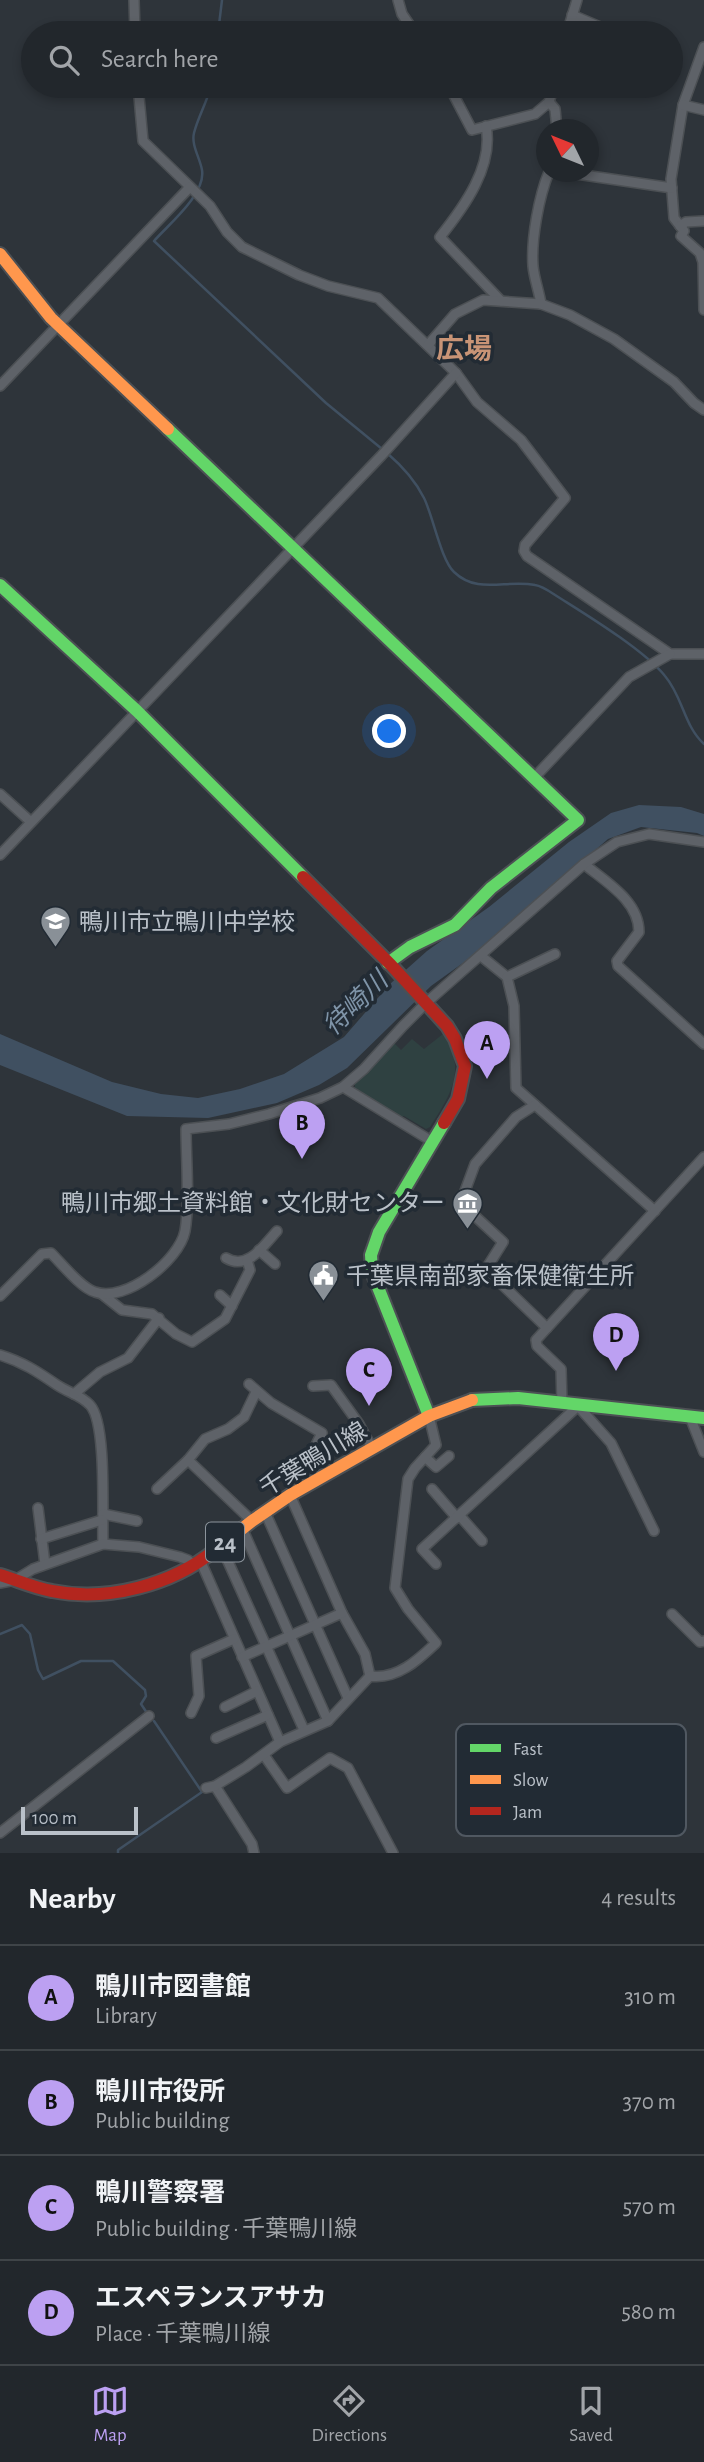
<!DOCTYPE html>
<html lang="en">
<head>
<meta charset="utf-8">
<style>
  :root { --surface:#22272c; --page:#2e3338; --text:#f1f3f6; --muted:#a2a5a9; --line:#3f4448; --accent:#bca0f2 }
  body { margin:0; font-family:"Alegreya Sans","Noto Sans JP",sans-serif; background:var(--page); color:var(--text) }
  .compass { position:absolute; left:536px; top:119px; width:63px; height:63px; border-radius:50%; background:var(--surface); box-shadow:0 4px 10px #0003; rotate:313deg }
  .scale { position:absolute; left:21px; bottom:18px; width:117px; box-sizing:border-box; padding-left:7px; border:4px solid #bac1c9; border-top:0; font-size:19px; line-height:24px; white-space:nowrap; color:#bac1c9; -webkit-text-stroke:5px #222b34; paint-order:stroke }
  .you { position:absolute; left:390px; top:732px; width:24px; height:24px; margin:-18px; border:5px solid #fff; border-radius:50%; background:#1a73e8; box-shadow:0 0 0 10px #1a73e833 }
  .badge { display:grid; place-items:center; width:46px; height:46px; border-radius:50%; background:var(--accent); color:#111; font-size:23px; font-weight:700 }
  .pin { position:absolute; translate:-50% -58px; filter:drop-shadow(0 2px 4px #0008) }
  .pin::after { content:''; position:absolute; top:37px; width:24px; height:21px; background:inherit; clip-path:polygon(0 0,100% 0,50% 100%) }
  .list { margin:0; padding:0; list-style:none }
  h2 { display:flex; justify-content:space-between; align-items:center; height:91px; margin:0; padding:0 28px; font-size:30px }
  h2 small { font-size:23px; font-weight:400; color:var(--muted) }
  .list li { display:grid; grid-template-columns:46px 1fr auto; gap:21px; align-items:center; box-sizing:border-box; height:105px; padding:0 28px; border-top:2px solid var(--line) }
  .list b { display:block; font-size:26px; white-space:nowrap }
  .list p { margin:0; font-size:23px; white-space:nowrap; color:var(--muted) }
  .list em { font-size:23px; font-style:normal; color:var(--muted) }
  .icon { flex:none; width:38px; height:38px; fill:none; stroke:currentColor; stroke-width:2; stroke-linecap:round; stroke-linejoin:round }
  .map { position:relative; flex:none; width:704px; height:1853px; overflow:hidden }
  .search { position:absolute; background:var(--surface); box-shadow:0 4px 10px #0003; left:21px; right:21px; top:21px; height:77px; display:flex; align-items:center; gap:18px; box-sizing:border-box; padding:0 24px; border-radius:38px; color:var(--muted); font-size:26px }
  .sheet { height:511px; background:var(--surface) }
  nav { display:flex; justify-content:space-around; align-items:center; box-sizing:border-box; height:98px; border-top:2px solid var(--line); background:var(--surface); font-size:19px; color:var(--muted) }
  nav a { display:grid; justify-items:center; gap:4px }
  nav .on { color:var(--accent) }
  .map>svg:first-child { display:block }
</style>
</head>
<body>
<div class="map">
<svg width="704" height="1853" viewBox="0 0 704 1853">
  <rect width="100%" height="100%" fill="#2e343a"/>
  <!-- green -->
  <path fill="#2f4141" d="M443 1034C468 1069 450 1096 430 1127L426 1129 404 1116 401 1117 355 1088V1082L393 1042 401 1050 412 1039 424 1049Z"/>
  <!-- water -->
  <path fill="#405061" d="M639 805 681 807 704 814V836L697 833 641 827 608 839 474 955 431 986 347 1068 319 1085 277 1103 208 1118 127 1116 0 1065V1034L112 1082 161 1094 198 1098 240 1089 284 1074 344 1037 390 984 427 951 489 907 569 842 611 813Z"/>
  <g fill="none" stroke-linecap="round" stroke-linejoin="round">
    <!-- stream -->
    <g stroke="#405061" stroke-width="2.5">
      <path d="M218 33 222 0"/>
      <path d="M211 86C207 102 198 117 194 133 191 145 200 158 202 170 206 194 169 224 154 241L326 403 382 449"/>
      <path d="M387 453C401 465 416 482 424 498 433 516 441 560 454 572 478 595 506 579 535 585 544 586 554 595 563 600 590 617 645 651 665 676 683 697 684 726 704 744"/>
      <path d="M0 1634 22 1625 30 1634 38 1670 43 1679 81 1661H113L145 1690 146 1696 141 1704 147 1713"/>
      <path d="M118 1853V1850L202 1792 154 1721"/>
    </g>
    <defs>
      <g id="street">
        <path d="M134 0 135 33"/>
        <path d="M398 0 402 14 415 33"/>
        <path d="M572 15 614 33"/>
        <path d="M567 33 577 0"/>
        <path d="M704 47 683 105 671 179 674 218 684 231 681 236 700 253 703 262 704 310"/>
        <path d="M138 86 143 141 210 206 227 232 242 247 299 275 328 286 378 298 456 373 477 402 521 440 565 498 525 545 524 551 527 556 670 654H704"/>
        <path d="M449 86 472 130 535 114 549 102 554 86"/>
        <path d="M549 102 555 109 557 130"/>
        <path d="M683 105 704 110"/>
        <path d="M486 126C494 166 464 207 440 237L501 301"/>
        <path d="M563 172 672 188"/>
        <path d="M680 226 686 222 704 221"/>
        <path d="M541 304C539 291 534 278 533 266 531 239 539 196 549 172"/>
        <path d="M428 345 455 314 483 300 541 304 570 315 614 339 674 382 694 403 704 410"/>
        <path d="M0 386 190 187"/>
        <path d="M533 779 629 677 670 654"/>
        <path d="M0 794 31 822"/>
        <path d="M0 855 381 456 456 373"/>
        <path d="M584 864C606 882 639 901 639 932L617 961 618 966 704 1044"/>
        <path d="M481 956 507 977 514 1006 516 1088 655 1211"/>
        <path d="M507 977 555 954"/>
        <path d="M343 1087 433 1142"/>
        <path d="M465 1191 475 1164 516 1117 535 1105"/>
        <path d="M476 1217 503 1242 486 1269 547 1328"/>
        <path d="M259 1250 275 1264"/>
        <path d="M226 1258C248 1271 264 1245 277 1231"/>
        <path d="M103 1295 122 1310 152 1314 176 1334 192 1342 225 1319 250 1270 247 1260"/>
        <path d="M220 1295 232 1306"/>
        <path d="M0 1296 42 1254 51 1253C62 1264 81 1288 95 1292 125 1303 179 1261 185 1231 190 1203 186 1158 186 1129L229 1124 269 1114 320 1098 343 1087 364 1069 403 1026 426 1003 584 864 617 842 649 834 704 842"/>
        <path d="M0 1355C23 1362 38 1372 57 1385 67 1392 81 1395 90 1405 107 1423 102 1515 103 1544"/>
        <path d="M249 1384 271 1403 322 1433C312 1453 307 1457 318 1479"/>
        <path d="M313 1386 331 1385 359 1424 372 1448"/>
        <path d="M74 1394 100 1372 128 1358 159 1318"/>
        <path d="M562 1404 561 1369 537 1346 536 1340 704 1157"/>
        <path d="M690 1417 704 1452"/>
        <path d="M425 1457 436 1467 449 1456"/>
        <path d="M188 1460 252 1521"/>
        <path d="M157 1489 188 1460 205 1439 228 1429 244 1417 256 1392"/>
        <path d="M432 1489 457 1518"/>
        <path d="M290 1495 342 1613 365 1654 370 1676"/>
        <path d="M38 1508 45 1564"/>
        <path d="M265 1512 348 1698"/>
        <path d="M103 1514 137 1521"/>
        <path d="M460 1516 482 1541"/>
        <path d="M242 1528 328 1721"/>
        <path d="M41 1539 102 1520"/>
        <path d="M221 1546 304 1730"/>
        <path d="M201 1562 280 1742"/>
        <path d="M436 1564 422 1549 578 1406 611 1443 654 1531"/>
        <path d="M0 1583 15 1580 33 1569 103 1544 139 1547 180 1557 188 1560 194 1566"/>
        <path d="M672 1614 700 1642 704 1641"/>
        <path d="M242 1657 342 1613"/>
        <path d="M225 1707 257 1691"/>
        <path d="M191 1713 199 1696 196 1656 234 1639"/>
        <path d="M216 1738 268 1715"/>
        <path d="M264 1755 287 1788 330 1758 348 1768 393 1853"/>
        <path d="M215 1786 252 1844 254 1853"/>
        <path d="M206 1788 215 1786 246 1767 280 1742 328 1721 370 1676C397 1680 418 1660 436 1643L408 1609 395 1588 408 1479 415 1468 436 1445 429 1416"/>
        <path d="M0 1833 149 1716"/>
      </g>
      <g id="fast">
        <path d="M168 429 578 820 491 888 455 925 410 947 388 963"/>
        <path d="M0 585 137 711 303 877"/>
        <path d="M472 1400 518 1398 704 1418"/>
        <path d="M429 1416 372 1272 371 1255 379 1232 444 1123"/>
      </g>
      <g id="slow">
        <path d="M0 254 51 318 168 429"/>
        <path d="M215 1550 252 1521 290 1495 429 1416 472 1400"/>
      </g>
      <g id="jam">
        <path d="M303 877 391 965 447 1026 455 1039 465 1066 458 1099 444 1123"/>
        <path d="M0 1575C17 1580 34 1588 52 1591 107 1602 172 1585 215 1550"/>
      </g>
    </defs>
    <!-- street casing -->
    <use href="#street" stroke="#4c5054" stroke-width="12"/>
    <!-- fast casing -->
    <use href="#fast" stroke="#4c5054" stroke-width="16"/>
    <!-- slow casing -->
    <use href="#slow" stroke="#4c5054" stroke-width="16"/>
    <!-- jam casing -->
    <use href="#jam" stroke="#4c5054" stroke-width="16"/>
    <!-- street -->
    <use href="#street" stroke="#5e6268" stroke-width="9"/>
    <!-- fast -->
    <use href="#fast" stroke="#63d668" stroke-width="12"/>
    <!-- slow -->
    <use href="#slow" stroke="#ff974d" stroke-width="12"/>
    <!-- jam -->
    <use href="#jam" stroke="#b3261e" stroke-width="12"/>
  </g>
  <!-- icons -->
  <defs>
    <symbol id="school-pin" viewBox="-11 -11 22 30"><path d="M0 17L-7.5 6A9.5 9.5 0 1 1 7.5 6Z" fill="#899097" stroke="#222b34"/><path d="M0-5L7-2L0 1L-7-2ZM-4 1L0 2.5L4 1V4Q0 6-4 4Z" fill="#fff"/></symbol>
    <symbol id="museum-pin" viewBox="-11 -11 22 30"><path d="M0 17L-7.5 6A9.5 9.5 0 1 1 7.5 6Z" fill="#899097" stroke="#222b34"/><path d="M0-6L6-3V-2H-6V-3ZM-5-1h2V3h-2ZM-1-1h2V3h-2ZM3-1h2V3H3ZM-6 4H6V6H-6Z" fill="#fff"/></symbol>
    <symbol id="civic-pin" viewBox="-11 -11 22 30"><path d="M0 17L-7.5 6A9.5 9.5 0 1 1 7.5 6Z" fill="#899097" stroke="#222b34"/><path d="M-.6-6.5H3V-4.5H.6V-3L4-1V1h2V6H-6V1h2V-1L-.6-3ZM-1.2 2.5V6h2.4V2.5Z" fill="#fff"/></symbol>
  </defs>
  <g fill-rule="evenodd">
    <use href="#school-pin" x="38" y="904" width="35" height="47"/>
    <use href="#museum-pin" x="450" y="1186" width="35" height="47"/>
    <use href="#civic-pin" x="306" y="1258" width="35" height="47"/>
  </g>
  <g text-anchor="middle" stroke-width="7" stroke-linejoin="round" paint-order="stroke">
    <!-- shield labels -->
    <rect fill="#222b34" stroke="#8c949c" stroke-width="2" x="206" y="1522.5" width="38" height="39" rx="5"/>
    <g font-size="23" font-weight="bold" fill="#bac1c9">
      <text x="225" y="1550">24</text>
    </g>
    <!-- poi labels -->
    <g font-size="24" fill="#bac1c9" stroke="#222b34" text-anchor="start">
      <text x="79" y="930">鴨川市立鴨川中学校</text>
      <text x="445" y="1211" text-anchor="end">鴨川市郷土資料館・文化財センター</text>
      <text x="346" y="1284">千葉県南部家畜保健衛生所</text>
    </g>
    <!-- street labels -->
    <g font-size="24" fill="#bac1c9" stroke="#222b34">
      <text transform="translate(313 1459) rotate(-31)" y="8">千葉鴨川線</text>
    </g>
    <!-- water labels -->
    <g font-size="26" font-style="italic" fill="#7f94a8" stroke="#222b34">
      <text transform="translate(355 1003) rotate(-44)" y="9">待崎川</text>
    </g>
    <!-- quarter labels -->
    <g font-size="28" font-weight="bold" fill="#c99476" stroke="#222b34">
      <text x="464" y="358">広場</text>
    </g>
  </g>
  <!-- legend -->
  <rect x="456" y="1724" width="230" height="112" rx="10" fill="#222b34" stroke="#505861" stroke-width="2"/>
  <rect x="470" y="1744" width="31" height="8" fill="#63d668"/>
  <rect x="470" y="1775" width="31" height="9" fill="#ff974d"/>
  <rect x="470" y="1807" width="31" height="8" fill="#b3261e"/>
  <g font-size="19" fill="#bac1c9">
    <text x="513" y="1755">Fast</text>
    <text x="513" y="1786">Slow</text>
    <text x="513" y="1818">Jam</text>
  </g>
</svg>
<svg class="compass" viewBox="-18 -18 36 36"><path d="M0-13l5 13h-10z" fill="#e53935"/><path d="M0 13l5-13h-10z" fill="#a2a5a9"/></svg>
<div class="scale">100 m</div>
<div class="you"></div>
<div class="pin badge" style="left:487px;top:1079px">A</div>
<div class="pin badge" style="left:302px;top:1159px">B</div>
<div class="pin badge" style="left:369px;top:1406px">C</div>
<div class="pin badge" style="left:616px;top:1371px">D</div>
<div class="search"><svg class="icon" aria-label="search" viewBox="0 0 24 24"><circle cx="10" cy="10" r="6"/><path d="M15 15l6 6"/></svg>Search here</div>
</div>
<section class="sheet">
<h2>Nearby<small>4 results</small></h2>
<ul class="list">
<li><span class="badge">A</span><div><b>鴨川市図書館</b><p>Library</p></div><em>310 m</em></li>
<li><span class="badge">B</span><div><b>鴨川市役所</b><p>Public building</p></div><em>370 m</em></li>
<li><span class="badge">C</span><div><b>鴨川警察署</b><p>Public building · 千葉鴨川線</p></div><em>570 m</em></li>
<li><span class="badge">D</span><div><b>エスペランスアサカ</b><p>Place · 千葉鴨川線</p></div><em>580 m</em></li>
</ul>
</section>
<nav>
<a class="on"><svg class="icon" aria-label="map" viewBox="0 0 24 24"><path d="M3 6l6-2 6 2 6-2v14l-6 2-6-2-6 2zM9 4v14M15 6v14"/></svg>Map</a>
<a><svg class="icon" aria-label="directions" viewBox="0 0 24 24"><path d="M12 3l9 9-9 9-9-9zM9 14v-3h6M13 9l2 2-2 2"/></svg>Directions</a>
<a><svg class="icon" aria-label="saved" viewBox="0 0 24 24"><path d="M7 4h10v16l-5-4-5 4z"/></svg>Saved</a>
</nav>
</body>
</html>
